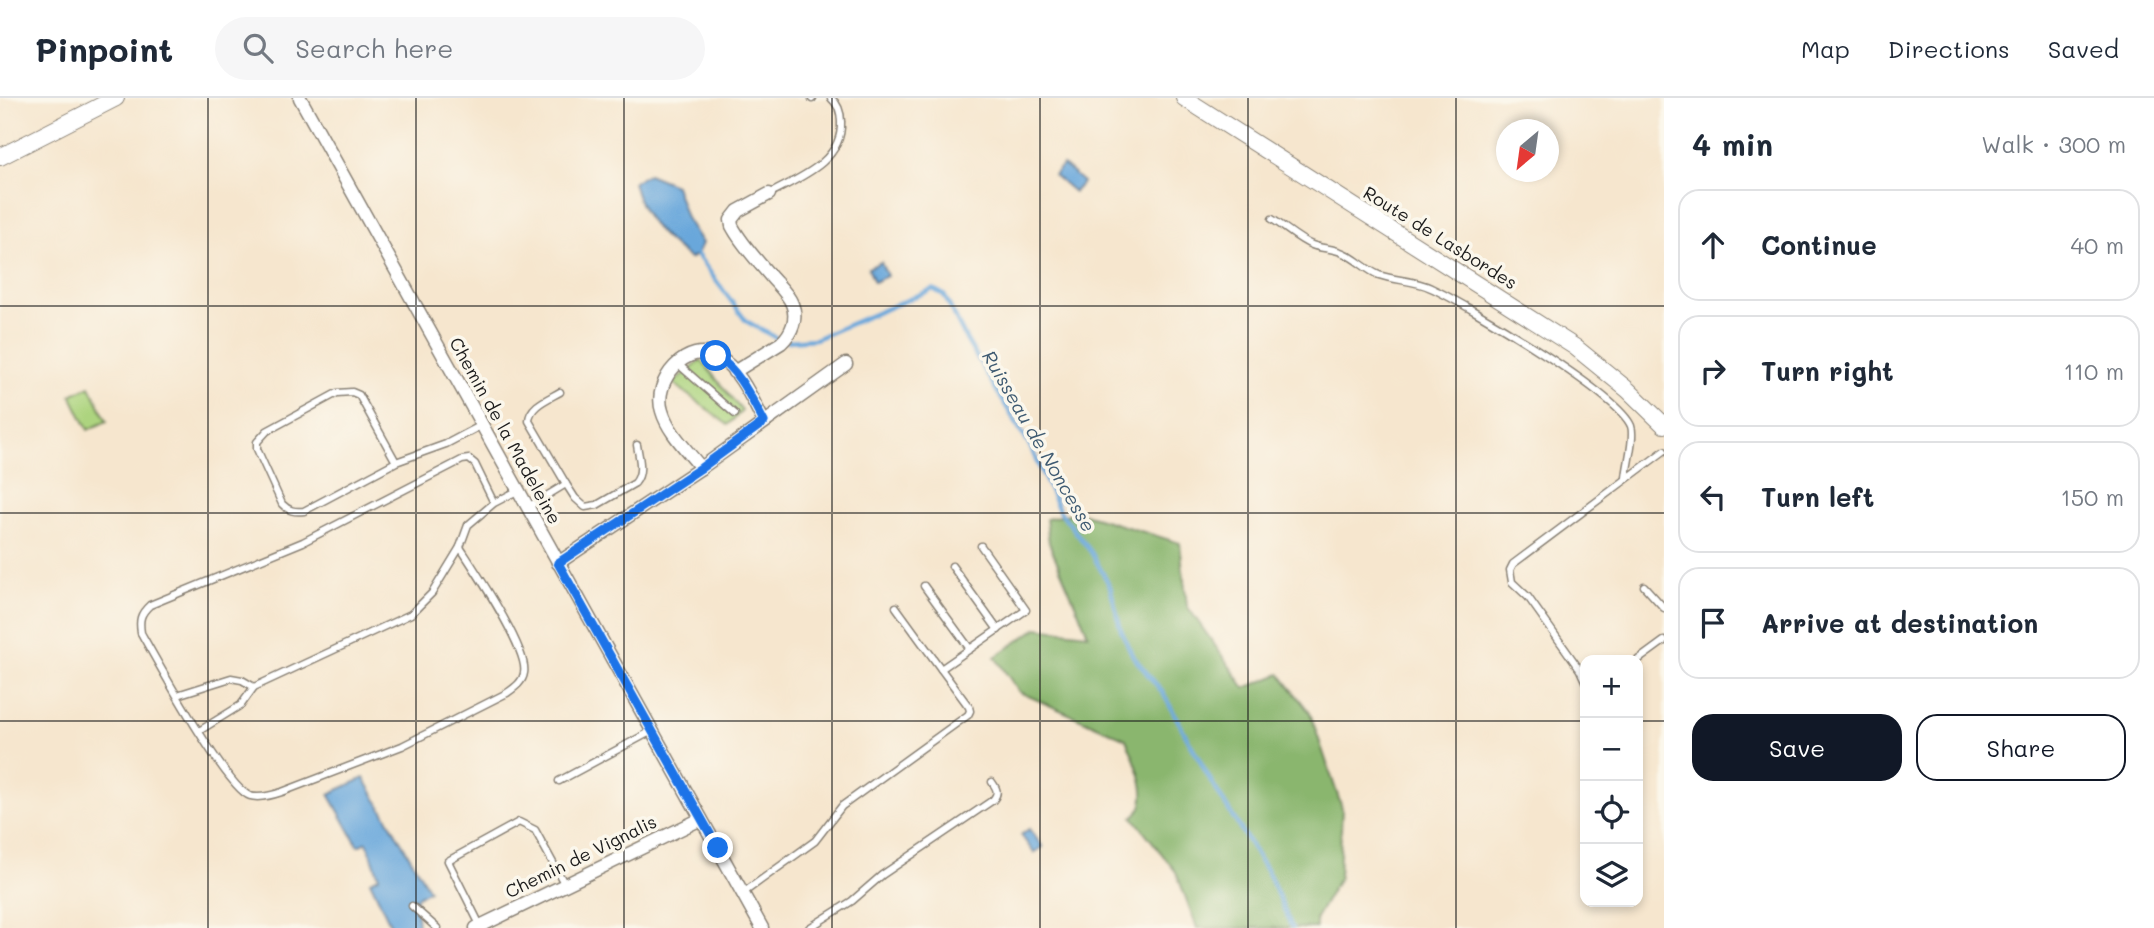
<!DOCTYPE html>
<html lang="en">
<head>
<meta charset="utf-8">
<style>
  :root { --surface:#fff; --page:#f6f6f7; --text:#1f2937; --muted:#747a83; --line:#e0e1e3; --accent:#111827 }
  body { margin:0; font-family:Mali,sans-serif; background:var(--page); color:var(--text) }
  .controls { position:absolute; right:21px; bottom:21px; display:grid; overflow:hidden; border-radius:14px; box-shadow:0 4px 10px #0003 }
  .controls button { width:63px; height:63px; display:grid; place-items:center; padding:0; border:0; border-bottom:2px solid var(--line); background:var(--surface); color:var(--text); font:35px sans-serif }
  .compass { position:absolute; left:1496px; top:21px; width:63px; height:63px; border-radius:50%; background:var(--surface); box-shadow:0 4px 10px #0003; rotate:209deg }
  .stop { position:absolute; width:21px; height:21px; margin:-16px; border:5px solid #1a73e8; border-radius:50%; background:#fff }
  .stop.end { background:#1a73e8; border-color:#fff; box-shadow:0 2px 7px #0008 }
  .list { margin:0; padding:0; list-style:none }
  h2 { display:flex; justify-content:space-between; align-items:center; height:91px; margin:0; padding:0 28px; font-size:30px }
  h2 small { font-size:23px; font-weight:400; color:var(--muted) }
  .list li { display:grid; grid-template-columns:46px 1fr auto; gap:21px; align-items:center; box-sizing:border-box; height:112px; margin:0 14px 14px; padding:0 14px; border:2px solid var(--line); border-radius:21px }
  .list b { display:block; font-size:26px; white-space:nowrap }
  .list em { font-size:23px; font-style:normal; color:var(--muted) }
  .actions { display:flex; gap:14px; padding:21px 28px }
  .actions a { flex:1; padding:16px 0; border:2px solid var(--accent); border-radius:21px; text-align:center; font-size:24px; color:var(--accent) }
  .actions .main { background:var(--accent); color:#fff }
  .icon { flex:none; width:38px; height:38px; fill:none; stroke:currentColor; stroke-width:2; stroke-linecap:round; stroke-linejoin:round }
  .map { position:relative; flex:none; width:1664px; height:830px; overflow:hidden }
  header { display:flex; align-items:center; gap:42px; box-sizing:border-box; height:98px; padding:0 35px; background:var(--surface); border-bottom:2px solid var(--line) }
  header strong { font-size:33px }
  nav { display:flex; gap:38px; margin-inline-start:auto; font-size:24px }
  .search { width:490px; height:63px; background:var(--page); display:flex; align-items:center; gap:18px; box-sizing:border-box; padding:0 24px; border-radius:38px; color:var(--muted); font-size:26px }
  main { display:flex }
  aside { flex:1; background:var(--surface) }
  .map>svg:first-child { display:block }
</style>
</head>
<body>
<header>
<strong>Pinpoint</strong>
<div class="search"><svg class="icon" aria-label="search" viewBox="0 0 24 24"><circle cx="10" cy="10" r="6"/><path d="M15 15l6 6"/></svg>Search here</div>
<nav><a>Map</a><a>Directions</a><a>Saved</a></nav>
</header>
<main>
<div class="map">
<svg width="1664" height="830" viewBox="0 0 1664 830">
  <rect width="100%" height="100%" fill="#fbf7ec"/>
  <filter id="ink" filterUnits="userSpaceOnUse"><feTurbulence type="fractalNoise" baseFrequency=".0143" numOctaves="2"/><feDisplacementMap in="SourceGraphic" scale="14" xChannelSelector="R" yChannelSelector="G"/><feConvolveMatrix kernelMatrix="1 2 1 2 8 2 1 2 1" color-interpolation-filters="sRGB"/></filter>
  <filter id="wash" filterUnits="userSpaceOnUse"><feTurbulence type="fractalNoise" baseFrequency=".00686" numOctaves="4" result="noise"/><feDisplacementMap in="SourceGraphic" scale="28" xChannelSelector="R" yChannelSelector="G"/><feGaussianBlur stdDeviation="1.57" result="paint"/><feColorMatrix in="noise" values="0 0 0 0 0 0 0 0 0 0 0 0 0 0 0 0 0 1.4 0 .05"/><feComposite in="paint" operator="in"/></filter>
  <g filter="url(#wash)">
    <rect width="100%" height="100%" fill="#f6e6ce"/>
    <!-- green -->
    <g fill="#add47f" stroke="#64784e" stroke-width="2">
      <path d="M701 262 742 313 728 327 673 285Z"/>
      <path d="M90 288 107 323 88 332 71 297Z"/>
    </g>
    <!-- forest -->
    <path fill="#8ab66e" stroke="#536945" stroke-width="2" d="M1078 414 1180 445 1187 508 1245 590 1280 576 1310 615 1342 710 1339 780 1316 820V830H1197L1176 774 1133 719C1156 703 1134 661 1126 641L1019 594 995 559 1037 530 1088 536 1049 445 1046 421Z"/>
    <!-- water -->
    <g fill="#69a7db" stroke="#42627c" stroke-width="2">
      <path d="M1063 67 1083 84 1074 94 1054 77Z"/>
      <path d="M648 76 675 87 686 120 702 145 697 156 690 161C662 139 641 120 633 84Z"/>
      <path d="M881 164 887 178 874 184 868 170Z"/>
      <path d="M364 680 429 792 416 800 418 830H392L370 783 379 779 367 744 358 748 329 696Z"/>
      <path d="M1029 731 1043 749 1034 755 1021 737Z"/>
    </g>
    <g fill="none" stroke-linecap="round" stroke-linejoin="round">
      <!-- stream -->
      <g stroke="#69a7db" stroke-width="4.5">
        <path d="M695 154 746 223 778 241"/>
        <path d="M788 243 815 241 933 191 944 197 967 243 1030 348 1059 412 1091 454 1110 488 1121 532 1133 558 1163 595 1212 685 1269 777 1292 830"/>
      </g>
    </g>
  </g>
  <g filter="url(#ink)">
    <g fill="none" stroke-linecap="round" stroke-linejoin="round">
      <defs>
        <g id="service">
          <path d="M812 1 813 0"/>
          <path d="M769 96C798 80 843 64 841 24 841 14 838 6 831 0"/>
          <path d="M1272 121C1285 129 1299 142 1312 147 1322 151 1333 150 1343 155 1356 160 1366 172 1379 177 1396 183 1415 182 1431 190 1468 207 1618 296 1631 328 1635 339 1627 366 1626 380"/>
          <path d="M678 266 735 316"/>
          <path d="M560 294C548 301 529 308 529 323L566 386"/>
          <path d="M396 364 359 297 352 294 337 295 267 333 257 344V351L282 406C289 413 294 414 304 413L396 364 446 346 482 327"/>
          <path d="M494 405 475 366 469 361 462 362 303 444 150 507C140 516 139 522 141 535 157 563 226 690 250 698 260 701 273 697 282 694L402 648 507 595C514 590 523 584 524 575 529 552 474 471 460 449L468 427 494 405 519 392"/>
          <path d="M528 409 566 386 575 400 585 409 597 407 635 385C644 374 639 360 637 347"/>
          <path d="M952 468 998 532"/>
          <path d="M924 488 970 551"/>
          <path d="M1644 488 1664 510"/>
          <path d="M896 509 941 571"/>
          <path d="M1638 562 1664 543"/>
          <path d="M1585 583 1580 572 1528 499 1512 484 1510 472 1513 466 1664 353"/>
          <path d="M177 597 231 580 242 582 254 589"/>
          <path d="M199 633 241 607 254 589 411 516 432 495 460 449"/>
          <path d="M559 683 652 633"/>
          <path d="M743 795 815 743 842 708 968 617 970 613 969 609 941 571 1026 512 981 448"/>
          <path d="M412 808 437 830"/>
          <path d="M480 827 448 763 519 724 535 732 565 787"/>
          <path d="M809 830 852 803 882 777 993 702C999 695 997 691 992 684"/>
        </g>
        <g id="minor">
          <path d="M300 0 762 830"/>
          <path d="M734 274 781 245C792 235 798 220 792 206 788 196 779 188 772 180 758 163 742 147 732 128L731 122 738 113 769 96"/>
          <path d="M701 370C688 353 668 334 662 313 652 283 687 242 718 259 740 271 753 303 764 324"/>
          <path d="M558 465 701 370 846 266"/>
          <path d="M476 830 701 721"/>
        </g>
        <g id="tertiary">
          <path d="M1184 0 1575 249 1628 292 1664 327"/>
          <path d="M0 59 116 0"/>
        </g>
      </defs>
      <!-- service casing -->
      <use href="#service" stroke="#898175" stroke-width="9"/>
      <!-- minor casing -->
      <use href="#minor" stroke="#898175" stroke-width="15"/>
      <!-- tertiary casing -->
      <use href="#tertiary" stroke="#898175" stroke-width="18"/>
      <!-- service -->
      <use href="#service" stroke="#fff" stroke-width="6"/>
      <!-- minor -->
      <use href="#minor" stroke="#fff" stroke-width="12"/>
      <!-- tertiary -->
      <use href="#tertiary" stroke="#fff" stroke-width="16"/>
    </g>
  </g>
  <g fill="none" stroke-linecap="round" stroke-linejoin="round" filter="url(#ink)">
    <!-- route -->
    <path stroke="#1a73e8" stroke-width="9" d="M716 258C739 272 751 300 764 324L701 370 558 465 718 750"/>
  </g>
  <!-- grid -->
  <path fill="none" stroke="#1c1c1c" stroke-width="2" stroke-opacity="0.55" d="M208 0V830M416 0V830M624 0V830M832 0V830M1040 0V830M1248 0V830M1456 0V830M0 208H1664M0 415H1664M0 623H1585M1638 623H1664"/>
  <g text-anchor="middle" stroke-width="7" stroke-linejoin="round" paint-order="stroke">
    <!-- street labels -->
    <g font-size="18" fill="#1c1c1c" stroke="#fbf7ec">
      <text transform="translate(1440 140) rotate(32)" y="6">Route de Lasbordes</text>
      <text transform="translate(505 333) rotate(61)" y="6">Chemin de la Madeleine</text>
      <text transform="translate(581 759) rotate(-26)" y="6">Chemin de Vignalis</text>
    </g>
    <!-- water labels -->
    <g font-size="19" font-style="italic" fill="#3f5b72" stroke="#fbf7ec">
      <text transform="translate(1039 343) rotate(60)" y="7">Ruisseau de Noncesse</text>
    </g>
  </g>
</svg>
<div class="controls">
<button>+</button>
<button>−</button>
<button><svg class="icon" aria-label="locate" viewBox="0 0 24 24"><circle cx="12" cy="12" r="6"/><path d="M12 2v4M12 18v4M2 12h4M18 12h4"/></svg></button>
<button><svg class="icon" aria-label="layers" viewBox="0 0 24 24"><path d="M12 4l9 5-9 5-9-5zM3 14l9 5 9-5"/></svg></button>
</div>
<svg class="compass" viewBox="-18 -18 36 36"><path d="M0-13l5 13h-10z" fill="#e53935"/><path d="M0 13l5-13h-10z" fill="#747a83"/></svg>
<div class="stop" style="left:716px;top:258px"></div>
<div class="stop end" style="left:718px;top:750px"></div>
</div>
<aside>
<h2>4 min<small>Walk · 300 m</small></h2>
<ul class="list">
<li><svg class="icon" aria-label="ahead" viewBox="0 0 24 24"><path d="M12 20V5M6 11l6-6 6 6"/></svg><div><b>Continue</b></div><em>40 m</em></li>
<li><svg class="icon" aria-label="right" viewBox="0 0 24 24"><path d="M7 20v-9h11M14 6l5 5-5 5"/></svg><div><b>Turn right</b></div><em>110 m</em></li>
<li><svg class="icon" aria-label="left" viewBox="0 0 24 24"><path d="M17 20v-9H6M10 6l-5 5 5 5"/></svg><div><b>Turn left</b></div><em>150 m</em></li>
<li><svg class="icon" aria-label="arrive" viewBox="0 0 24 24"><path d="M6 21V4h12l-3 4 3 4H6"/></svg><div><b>Arrive at destination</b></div></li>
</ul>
<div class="actions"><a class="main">Save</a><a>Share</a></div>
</aside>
</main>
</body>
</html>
